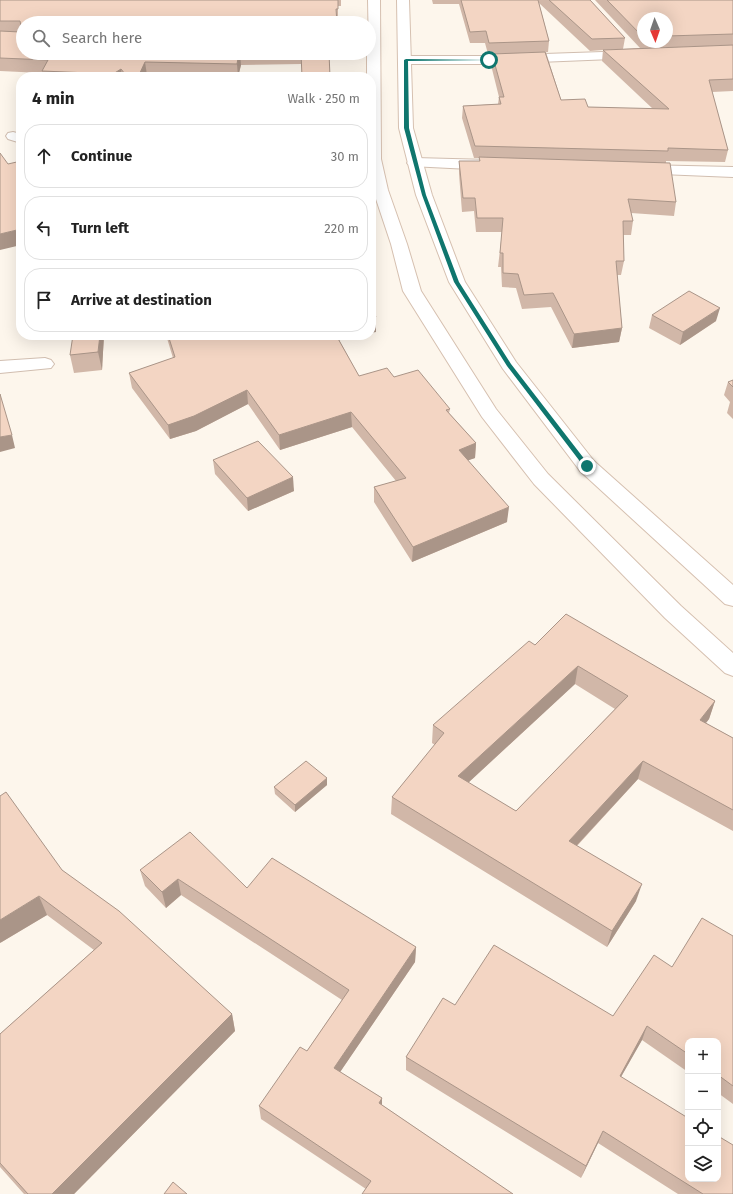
<!DOCTYPE html>
<html lang="en">
<head>
<meta charset="utf-8">
<style>
  :root { --surface:#fff; --page:#f6f6f6; --text:#222; --muted:#767676; --line:#e0e0e0 }
  body { margin:0; font-family:"Fira Sans",sans-serif; background:var(--page); color:var(--text) }
  .controls { position:absolute; right:12px; bottom:12px; display:grid; overflow:hidden; border-radius:8px; box-shadow:0 4px 16px #0002 }
  .controls button { width:36px; height:36px; display:grid; place-items:center; padding:0; border:0; border-bottom:1px solid var(--line); background:var(--surface); color:var(--text); font:20px sans-serif }
  .compass { position:absolute; left:637px; top:12px; width:36px; height:36px; border-radius:50%; background:var(--surface); box-shadow:0 4px 16px #0002; rotate:178deg }
  .stop { position:absolute; width:12px; height:12px; margin:-9px; border:3px solid #0f766e; border-radius:50%; background:#fff }
  .stop.end { background:#0f766e; border-color:#fff; box-shadow:0 1px 4px #0008 }
  .list { margin:0; padding:0; list-style:none }
  h2 { display:flex; justify-content:space-between; align-items:center; height:52px; margin:0; padding:0 16px; font-size:17px }
  h2 small { font-size:13px; font-weight:400; color:var(--muted) }
  .list li { display:grid; grid-template-columns:26px 1fr auto; gap:12px; align-items:center; box-sizing:border-box; height:64px; margin:0 8px 8px; padding:0 8px; border:1px solid var(--line); border-radius:16px }
  .list b { display:block; font-size:15px; white-space:nowrap }
  .list em { font-size:13px; font-style:normal; color:var(--muted) }
  .icon { flex:none; width:22px; height:22px; fill:none; stroke:currentColor; stroke-width:2; stroke-linecap:round; stroke-linejoin:round }
  .map { position:relative; flex:none; width:733px; height:1194px; overflow:hidden }
  .search { position:absolute; background:var(--surface); box-shadow:0 4px 16px #0002; left:16px; top:16px; width:360px; height:44px; display:flex; align-items:center; gap:10px; box-sizing:border-box; padding:0 14px; border-radius:22px; color:var(--muted); font-size:15px }
  .panel { position:absolute; background:var(--surface); box-shadow:0 4px 16px #0002; left:16px; top:72px; width:360px; height:268px; border-radius:16px }
  .map>svg:first-child { display:block }
</style>
</head>
<body>
<div class="map">
<svg width="733" height="1194" viewBox="0 0 733 1194">
  <rect width="100%" height="100%" fill="#fdf6ec"/>
  <g fill="none" stroke-linecap="round" stroke-linejoin="round">
    <defs>
      <g id="street">
        <path d="M632 51 637 52 639 55 637 58 489 64H406L401 63 399 60 401 57 406 56H489Z"/>
        <path d="M13 132 21 134V143L8 139 6 136 8 133Z"/>
        <path d="M415 158 490 160 495 162 498 165 495 168 490 170 410 166 407 163 410 160Z"/>
        <path d="M642 165 733 167V177L637 173 634 170 637 167Z"/>
        <path d="M45 358 51 360 54 364 51 368 0 373V361Z"/>
      </g>
      <g id="secondary">
        <path d="M368 0H380L381 159 388 190 407 244 421 291 496 409 548 474 681 606 733 653V676L725 673 665 618 534 484 482 417 403 291 391 244 371 184V77H367V53H369Z"/>
        <path d="M397 0H409L413 128 432 195 465 282 516 362 594 461 733 585V606L725 604 580 471 503 369 449 282 416 195 399 128Z"/>
      </g>
    </defs>
    <!-- street casing -->
    <use href="#street" stroke="#d1beb0" stroke-width="2"/>
    <!-- secondary casing -->
    <use href="#secondary" stroke="#d6c0b0" stroke-width="2"/>
    <!-- street -->
    <use href="#street" fill="#fff" fill-rule="evenodd"/>
    <!-- secondary -->
    <use href="#secondary" fill="#fff" fill-rule="evenodd"/>
  </g>
  <!-- wall -->
  <g fill="#d1b7a8" fill-rule="evenodd">
    <path d="M0 0H341V6H338V22L23 53H329L301 64 241 65 238 77 147 75 146 77H43L42 73 0 71Z"/>
    <path d="M432 0H590L625 38 623 49 640 48 595 0H733V91L712 92 728 150 725 162 666 161V163L676 202 674 216 631 213 633 221 631 235H623L624 261 621 275H617L622 328 619 342 572 348 551 307 522 309 516 288 502 287 501 267H498L502 232H476L474 211 462 212 459 174V161H479V158H474L462 118 463 106 498 104 499 97 491 65 492 54H488L485 43H470L459 4H433ZM539 3 590 51 603 50 602 61 653 109 588 107 561 100 546 52H548L549 41ZM643 18H667V42H643Z"/>
    <path d="M652 315 716 321 680 345 649 328Z"/>
    <path d="M104 335 102 370 74 373 70 355Z"/>
    <path d="M166 335H362L339 340 359 376 394 377 450 409 449 413 476 443 475 458 468 460 507 522 412 562 374 502V487L396 481 352 427 280 450 248 404 196 431 170 439 132 388 129 373 173 358Z"/>
    <path d="M733 380V419L727 413 730 402 724 395 728 382Z"/>
    <path d="M213 460 294 491 248 511 215 474Z"/>
    <path d="M535 645 715 701 709 719 706 723 733 738V831L638 779 577 846 636 901 607 947 391 814 392 797 435 745 432 743 433 725ZM575 684 615 709 516 811 468 783Z"/>
    <path d="M327 778V785L295 812 275 794 274 787Z"/>
    <path d="M62 870 232 1014 235 1031 74 1194H24L0 1167V1034L94 950 47 915 0 943Z"/>
    <path d="M140 870 247 888 416 947 415 962 340 1072 382 1098V1105L513 1194 366 1189 261 1119 259 1106 307 1051 342 1000 181 895 166 908 145 886Z"/>
    <path d="M733 936V1104L718 1093V1041H688V1072L642 1040 621 1077 733 1194H678L598 1143 581 1178 406 1070V1057L455 1005 613 1016 672 967Z"/>
  </g>
  <!-- shaded-wall -->
  <g fill="#aa9588">
    <path d="M239 53H240L241 65 238 77 237 64Z"/>
    <path d="M145 62 147 75 146 77H140L139 75Z"/>
    <path d="M121 69 122 77H113V74Z"/>
    <path d="M21 229V245L0 250V234Z"/>
    <path d="M720 308 716 321 680 345 683 332Z"/>
    <path d="M376 317V332L371 333V319Z"/>
    <path d="M622 328 619 342 572 348 574 334Z"/>
    <path d="M100 335H104L102 370 98 352Z"/>
    <path d="M332 335H362L332 342Z"/>
    <path d="M247 390 248 404 196 431 170 439 168 425Z"/>
    <path d="M351 412 352 427 280 450 279 435Z"/>
    <path d="M12 435 15 448 0 452V437Z"/>
    <path d="M476 443 475 458 458 464 459 450Z"/>
    <path d="M293 477 294 491 248 511 247 498Z"/>
    <path d="M509 507 507 522 412 562 413 547Z"/>
    <path d="M578 666 575 684 456 794 458 776Z"/>
    <path d="M715 701 709 719 694 738 700 720Z"/>
    <path d="M643 761 638 779 565 858 569 841Z"/>
    <path d="M327 778V785L295 812V805Z"/>
    <path d="M178 879 181 895 166 908 162 892Z"/>
    <path d="M642 884 636 901 607 947 612 931Z"/>
    <path d="M39 896 47 915 0 943V920Z"/>
    <path d="M416 947 415 962 334 1081V1068Z"/>
    <path d="M232 1014 235 1031 74 1194H52Z"/>
    <path d="M647 1026 642 1040 614 1089 620 1076Z"/>
    <path d="M382 1098V1111L379 1103Z"/>
    <path d="M603 1131 598 1143 581 1178 586 1166Z"/>
  </g>
  <!-- building -->
  <g fill="#f3d5c3" stroke="#aa9588" fill-rule="evenodd">
    <path d="M0 0H338V9H336L337 23H23V53H239L237 64 145 62 139 75 125 74 121 69 113 74 42 71 48 60 0 58V31L20 32 22 31 20 21H0Z"/>
    <path d="M461 0H538L549 41 489 43 486 31 470 32Z"/>
    <path d="M549 0H590L625 38 592 39Z"/>
    <path d="M607 0H733V34L667 36V18H643V37Z"/>
    <path d="M733 45V79L709 80 728 150 668 148V151L475 146 463 106 501 104 499 97H504L492 54 545 52 561 100 585 99 588 107 669 109 603 50Z"/>
    <path d="M301 53H329L330 77H302Z"/>
    <path d="M0 153 8 164 21 161V229L0 234Z"/>
    <path d="M479 157 670 163 676 202 628 199 633 221H623L624 261H616L622 328 574 334 553 293 524 295 518 274 503 273V253H500L503 218H477L475 198H463L459 161H480Z"/>
    <path d="M689 291 720 308 683 332 652 315Z"/>
    <path d="M371 309 376 317 371 319Z"/>
    <path d="M73 335H100L98 352 70 355Z"/>
    <path d="M168 335H336L359 376 387 368 394 377 418 370 450 409 446 410 476 443 459 450 509 507 413 547 374 487 406 478 351 412 279 435 247 390 194 416 168 425 129 373 175 357Z"/>
    <path d="M733 380V387L728 382Z"/>
    <path d="M0 394 12 435 0 437Z"/>
    <path d="M258 441 293 477 247 498 213 460Z"/>
    <path d="M566 614 715 701 700 720 733 738V810L643 761 569 841 642 884 612 931 392 797 444 733 433 725 529 641 535 645ZM578 666 628 696 516 811 458 776Z"/>
    <path d="M306 761 327 778 295 805 274 787Z"/>
    <path d="M6 792 62 870 119 911 232 1014 52 1194H28L0 1163V1034L102 943 39 896 0 920V796Z"/>
    <path d="M190 832 247 888 272 858 416 947 334 1068 382 1098 379 1103 513 1194H362L371 1181 259 1106 300 1047 307 1051 349 990 178 879 162 892 140 870Z"/>
    <path d="M702 918 733 936V1086L718 1075V1041H688V1054L647 1026 620 1076 688 1118V1179H718V1136L733 1145V1194H703L603 1131 586 1166 406 1057 443 998 455 1005 494 945 613 1016 654 955 672 967Z"/>
    <path d="M173 1182 187 1194H164Z"/>
  </g>
  <!-- route -->
  <path fill="#0f766e" d="M406 59 491 60 408 61 409 128 426 195 459 282 511 364 589 465V468H585L507 366 454 282 422 195 404 128V60Z"/>
</svg>
<div class="controls">
<button>+</button>
<button>−</button>
<button><svg class="icon" aria-label="locate" viewBox="0 0 24 24"><circle cx="12" cy="12" r="6"/><path d="M12 2v4M12 18v4M2 12h4M18 12h4"/></svg></button>
<button><svg class="icon" aria-label="layers" viewBox="0 0 24 24"><path d="M12 4l9 5-9 5-9-5zM3 14l9 5 9-5"/></svg></button>
</div>
<svg class="compass" viewBox="-18 -18 36 36"><path d="M0-13l5 13h-10z" fill="#e53935"/><path d="M0 13l5-13h-10z" fill="#767676"/></svg>
<div class="stop" style="left:489px;top:60px"></div>
<div class="stop end" style="left:587px;top:466px"></div>
<div class="search"><svg class="icon" aria-label="search" viewBox="0 0 24 24"><circle cx="10" cy="10" r="6"/><path d="M15 15l6 6"/></svg>Search here</div>
<section class="panel">
<h2>4 min<small>Walk · 250 m</small></h2>
<ul class="list">
<li><svg class="icon" aria-label="ahead" viewBox="0 0 24 24"><path d="M12 20V5M6 11l6-6 6 6"/></svg><div><b>Continue</b></div><em>30 m</em></li>
<li><svg class="icon" aria-label="left" viewBox="0 0 24 24"><path d="M17 20v-9H6M10 6l-5 5 5 5"/></svg><div><b>Turn left</b></div><em>220 m</em></li>
<li><svg class="icon" aria-label="arrive" viewBox="0 0 24 24"><path d="M6 21V4h12l-3 4 3 4H6"/></svg><div><b>Arrive at destination</b></div></li>
</ul>
</section>
</div>
</body>
</html>
